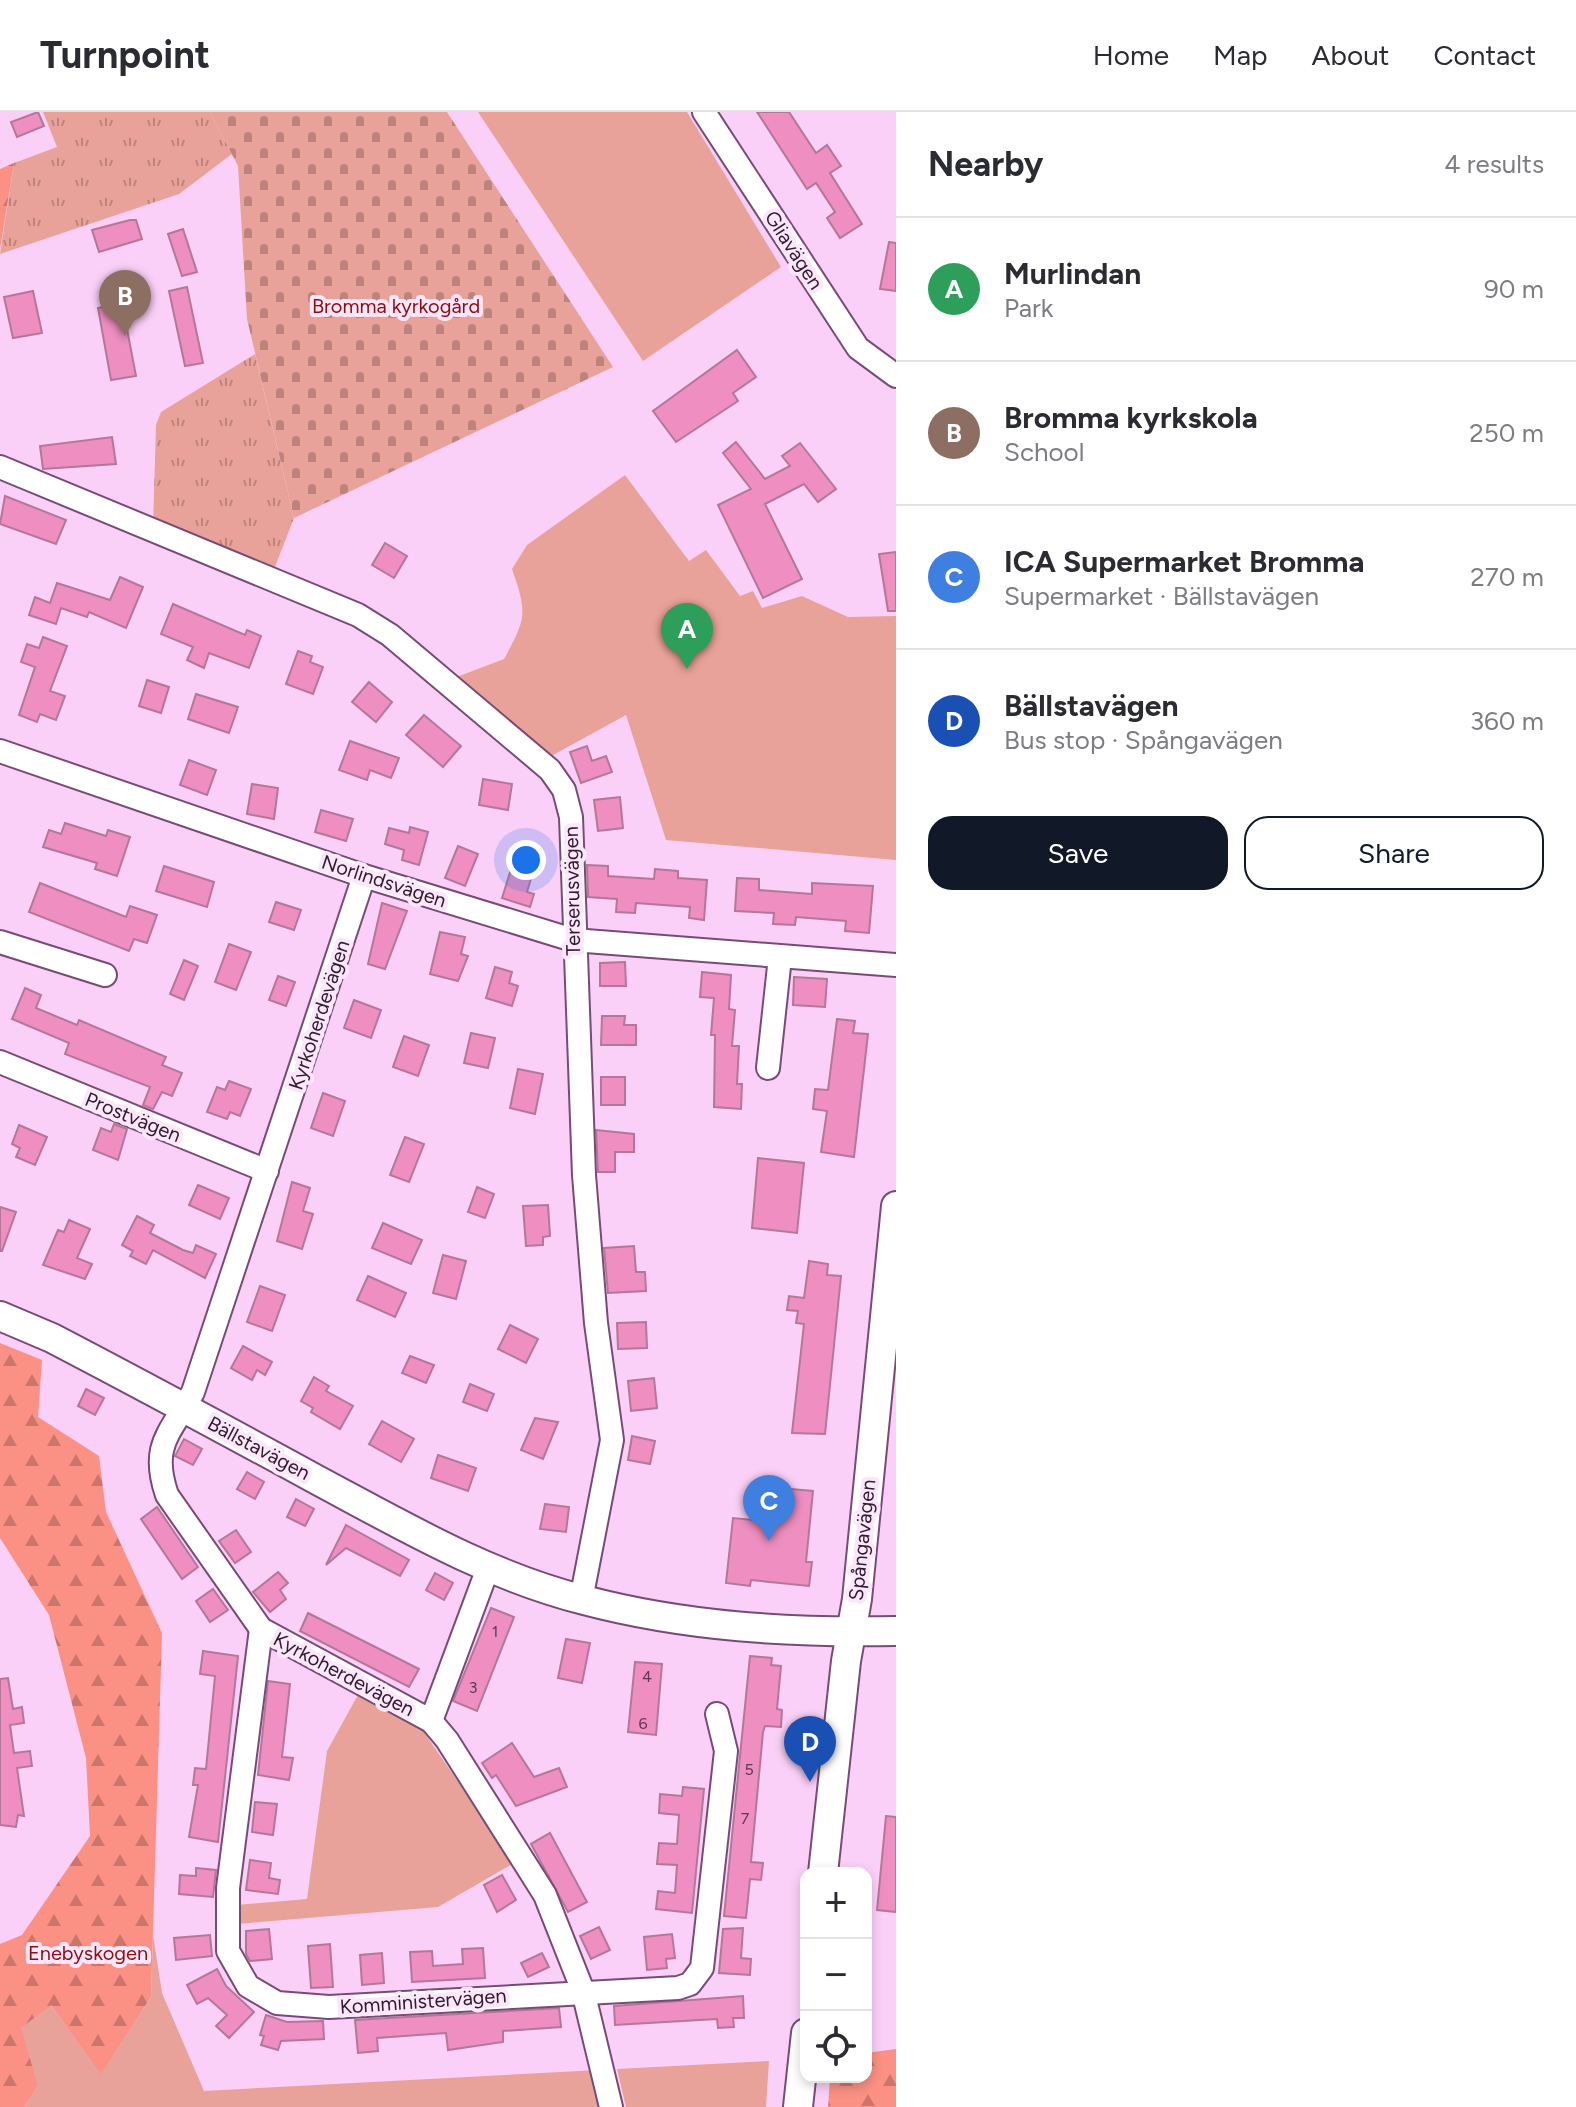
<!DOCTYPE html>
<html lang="en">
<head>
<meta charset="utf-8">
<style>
  :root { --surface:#fff; --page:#f7f7f7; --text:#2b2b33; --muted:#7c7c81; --line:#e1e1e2; --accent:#111827 }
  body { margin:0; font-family:Figtree,sans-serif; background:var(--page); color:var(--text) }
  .controls { position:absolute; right:24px; bottom:24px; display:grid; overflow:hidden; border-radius:16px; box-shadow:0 4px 12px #0003 }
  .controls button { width:72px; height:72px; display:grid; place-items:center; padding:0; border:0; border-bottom:2px solid var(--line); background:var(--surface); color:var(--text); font:40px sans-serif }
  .you { position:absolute; left:526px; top:748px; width:28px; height:28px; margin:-20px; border:6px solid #fff; border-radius:50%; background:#1a73e8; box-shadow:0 0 0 12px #1a73e833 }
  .badge { display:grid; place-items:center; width:52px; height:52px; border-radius:50%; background:var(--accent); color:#fff; font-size:26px; font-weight:700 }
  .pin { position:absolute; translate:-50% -66px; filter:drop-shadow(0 2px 4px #0008) }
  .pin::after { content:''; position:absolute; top:42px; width:28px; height:24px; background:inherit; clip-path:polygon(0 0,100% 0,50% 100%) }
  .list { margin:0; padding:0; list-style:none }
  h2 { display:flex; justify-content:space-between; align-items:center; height:104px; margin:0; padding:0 32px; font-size:34px }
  h2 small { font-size:26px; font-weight:400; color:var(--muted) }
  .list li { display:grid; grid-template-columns:52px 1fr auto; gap:24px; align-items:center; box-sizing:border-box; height:144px; padding:0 32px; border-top:2px solid var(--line) }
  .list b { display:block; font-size:30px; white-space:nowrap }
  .list p { margin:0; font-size:26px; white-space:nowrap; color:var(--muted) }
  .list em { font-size:26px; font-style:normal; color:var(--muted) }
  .actions { display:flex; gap:16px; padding:24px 32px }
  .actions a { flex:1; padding:18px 0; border:2px solid var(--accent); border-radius:24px; text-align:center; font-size:28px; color:var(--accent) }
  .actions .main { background:var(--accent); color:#fff }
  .icon { flex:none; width:44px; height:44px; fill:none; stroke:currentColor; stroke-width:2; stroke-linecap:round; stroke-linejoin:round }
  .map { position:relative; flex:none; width:896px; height:1995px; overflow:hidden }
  header { display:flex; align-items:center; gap:48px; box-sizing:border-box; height:112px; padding:0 40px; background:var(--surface); border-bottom:2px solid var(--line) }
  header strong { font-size:38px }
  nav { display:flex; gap:44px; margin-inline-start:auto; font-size:28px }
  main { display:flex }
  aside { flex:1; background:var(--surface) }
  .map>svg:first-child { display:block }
</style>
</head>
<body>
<header>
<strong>Turnpoint</strong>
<nav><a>Home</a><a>Map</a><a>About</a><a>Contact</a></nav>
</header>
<main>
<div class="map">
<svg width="896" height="1995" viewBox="0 0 896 1995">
  <defs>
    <pattern id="grass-tufts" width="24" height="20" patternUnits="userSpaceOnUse" patternTransform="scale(2)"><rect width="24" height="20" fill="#e9a299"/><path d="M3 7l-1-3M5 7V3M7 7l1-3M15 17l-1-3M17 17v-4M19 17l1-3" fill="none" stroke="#bd837d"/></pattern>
    <pattern id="forest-firs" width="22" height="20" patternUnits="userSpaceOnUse" patternTransform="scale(2)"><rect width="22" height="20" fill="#fa9184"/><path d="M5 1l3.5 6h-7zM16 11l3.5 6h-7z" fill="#cb766c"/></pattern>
    <pattern id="cemetery-stones" width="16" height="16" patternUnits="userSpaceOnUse" patternTransform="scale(2)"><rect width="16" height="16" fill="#e9a299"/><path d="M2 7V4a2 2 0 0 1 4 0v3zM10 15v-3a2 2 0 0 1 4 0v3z" fill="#bd837d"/></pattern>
  </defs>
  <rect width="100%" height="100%" fill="#fbd0f8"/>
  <!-- grass -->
  <g fill="url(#grass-tufts)">
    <path d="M43 0H210L232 42 179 82 0 142 14 51 57 35Z"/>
    <path d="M255 242 294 406 273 460 153 415 156 313 161 300Z"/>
  </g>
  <!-- forest -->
  <g fill="url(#forest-firs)">
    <path d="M14 51 0 137V57Z"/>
    <path d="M0 1231 42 1248 38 1305 99 1344 106 1400 162 1521 151 1885 101 1963 51 1893 38 1974 24 1995H0V1832L22 1823 90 1724 86 1646 49 1503 0 1426Z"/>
    <path d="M896 1937V1995H828L830 1965H866V1941Z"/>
  </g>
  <!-- cemetery -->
  <path fill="url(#cemetery-stones)" d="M210 0H447L613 255 294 406 247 207 238 54Z"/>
  <!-- green -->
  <g fill="#e9a299">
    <path d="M478 0H687L781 155 643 249Z"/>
    <path d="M625 363 689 449 706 438 740 484 753 479 762 496 802 484 848 505 896 504V748L666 728 626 603 544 648 454 566 504 547C527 505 527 501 512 457L527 433Z"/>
    <path d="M359 1581 419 1613 514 1751 438 1795 237 1812V1793L307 1787 327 1639Z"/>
    <path d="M153 1823 162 1881 204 1979 598 1958 605 1995H24L38 1974 21 1916 51 1893 101 1962 151 1885Z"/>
    <path d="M769 1949 766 1995H626L617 1957Z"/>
  </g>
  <!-- building -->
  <g fill="#ee8ec1" stroke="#b57797" stroke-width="2">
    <path d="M38 0 44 14 17 25 11 10Z"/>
    <path d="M757 0H789L816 41 827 33 841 54 830 61 862 112 840 126 827 106 835 100 816 71 807 77Z"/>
    <path d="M130 108H136L142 127 99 140 92 118Z"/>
    <path d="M183 117 197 160 182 164 168 122Z"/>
    <path d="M889 130 896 131V179L880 177Z"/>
    <path d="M187 175 203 251 185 254 169 179Z"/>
    <path d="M33 179 42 221 13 226 4 185Z"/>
    <path d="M122 191 136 264 111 268 98 196Z"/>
    <path d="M737 238 756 265 733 281 738 289 676 330 653 299Z"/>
    <path d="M112 325 116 352 43 357 40 334Z"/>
    <path d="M736 330 765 367 790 354 782 344 800 331 836 377 818 390 804 372 765 392 802 467 763 486 718 393 751 377 723 341Z"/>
    <path d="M5 384 66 408 56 432 0 412Z"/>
    <path d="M385 431 407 444 394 466 372 453Z"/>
    <path d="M896 440V499H888L879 442Z"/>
    <path d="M120 465 143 475 126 516 89 500 87 505 61 496 56 512 29 503 35 485 50 491 57 471 110 488Z"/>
    <path d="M173 492 245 523 247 518 261 524 249 556 209 541 204 556 187 548 193 535 161 522Z"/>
    <path d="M43 525 67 534 50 579 65 584 56 608 40 602 37 610 19 603 35 555 21 550 27 532 39 536Z"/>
    <path d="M298 539 312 544 310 550 323 555 313 582 286 572Z"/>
    <path d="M147 568 169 575 161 601 139 594Z"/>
    <path d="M369 570 392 590 376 610 352 590Z"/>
    <path d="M196 582 238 595 229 621 188 607Z"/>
    <path d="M424 603 461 634 443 655 406 623Z"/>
    <path d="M350 629 399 646 391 666 370 658 367 668 339 658Z"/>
    <path d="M587 634 592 649 606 644 612 660 581 671 570 640Z"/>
    <path d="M189 648 216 658 207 683 180 673Z"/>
    <path d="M483 667 512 672 508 698 479 693Z"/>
    <path d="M252 672 278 676 274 707 247 702Z"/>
    <path d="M620 685 623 716 598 719 594 688Z"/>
    <path d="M321 698 353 707 346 729 315 720Z"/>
    <path d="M65 711 106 724 108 718 130 725 117 764 95 757 97 751 43 735 49 718 61 722Z"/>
    <path d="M410 715 428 720 419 753 402 748 404 738 385 732 389 716 409 721Z"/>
    <path d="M458 734 478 742 465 774 445 766Z"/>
    <path d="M587 753 608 754V764L654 767 655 757 678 759V766L707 768 704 808 689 806 690 795 636 791 635 801 616 800 617 787 588 785Z"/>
    <path d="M164 754 214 770 207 795 156 779Z"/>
    <path d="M512 754 533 760 527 780 534 782 530 795 502 786Z"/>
    <path d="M737 766 759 767V778L812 782V771L873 774 869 821 845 819 846 809 796 805 795 813 773 812 774 801 735 799Z"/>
    <path d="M40 771 126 805 130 794 157 803 147 831 134 827 129 839 29 800Z"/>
    <path d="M276 790 301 798 294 818 269 810Z"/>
    <path d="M382 791 407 799 385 857 368 852Z"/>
    <path d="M440 820 465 825 461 842 468 844 458 869 430 862Z"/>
    <path d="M229 832 251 840 236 878 215 870Z"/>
    <path d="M184 848 198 854 184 888 170 882Z"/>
    <path d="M625 850 626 874H600V851Z"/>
    <path d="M495 855 512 860 509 871 518 874 512 894 486 886Z"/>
    <path d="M702 860 731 863 729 897 735 898 732 934H739L737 972H742L741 997 714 995 715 923H711L714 886 700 885Z"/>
    <path d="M278 864 295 870 286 894 269 888Z"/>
    <path d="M794 865 827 867 825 895 793 893Z"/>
    <path d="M25 876 41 883 36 896 77 913 79 908 166 945 162 953 182 961 172 984 162 980 153 997 143 993 150 975 65 942 69 931 12 907Z"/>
    <path d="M354 888 381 898 371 926 344 916Z"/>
    <path d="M602 904H625L624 913H636V933H601Z"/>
    <path d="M837 907 855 909 853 921 868 922 854 1045 821 1040 827 999 813 997 815 977 828 978Z"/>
    <path d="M471 921 495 926 488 956 464 951Z"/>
    <path d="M404 924 429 933 418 964 393 955Z"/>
    <path d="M518 957 543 962 535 1002 510 996Z"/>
    <rect x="601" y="965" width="24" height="28"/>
    <path d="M229 969 251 977 240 1004 230 1000 227 1007 207 1000 217 975 225 978Z"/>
    <path d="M323 981 345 989 333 1024 311 1016Z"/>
    <path d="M114 1012 127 1017 118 1048 93 1038 101 1016 111 1020Z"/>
    <path d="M19 1013 47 1025 35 1053 16 1045 20 1036 12 1032Z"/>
    <path d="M596 1018 634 1022V1040H615V1060H598Z"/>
    <path d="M405 1025 424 1032 409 1070 390 1063Z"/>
    <path d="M758 1046 804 1051 797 1121 752 1116Z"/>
    <path d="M292 1070 310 1076 303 1099 313 1102 302 1137 277 1129Z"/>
    <path d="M198 1073 229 1086 220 1107 189 1093Z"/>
    <path d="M477 1075 494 1082 485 1106 468 1100Z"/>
    <path d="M548 1093 550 1124 543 1125V1133L526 1134 523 1094Z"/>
    <path d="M0 1095 16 1100 2 1139H0Z"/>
    <path d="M137 1104 154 1113 150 1121 183 1138 193 1141 196 1133 216 1142 205 1166 153 1138 146 1152 130 1144 133 1139 122 1133Z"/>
    <path d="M69 1108 90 1117 77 1146 92 1152 85 1167 43 1153 58 1118 64 1120Z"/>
    <path d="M383 1111 422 1128 411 1152 372 1136Z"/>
    <path d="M634 1134 636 1160H645L646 1179 608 1181 604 1136Z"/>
    <path d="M443 1143 466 1149 456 1187 433 1181Z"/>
    <path d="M809 1149 828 1152 827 1163 841 1164 825 1322 792 1321 804 1212 796 1211 798 1199 787 1198 789 1184 804 1186Z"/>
    <path d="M368 1164 406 1181 395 1205 357 1188Z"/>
    <path d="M260 1174 285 1183 272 1219 247 1210Z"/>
    <path d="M646 1210 647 1236 618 1237 617 1211Z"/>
    <path d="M510 1213 538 1227 526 1251 498 1237Z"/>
    <path d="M243 1234 272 1250 265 1263 257 1258 252 1268 231 1256Z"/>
    <path d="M410 1244 434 1253 426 1271 402 1261Z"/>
    <path d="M314 1265 329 1274 326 1279 353 1294 340 1317 311 1300 313 1296 301 1289Z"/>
    <path d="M654 1266 657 1296 631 1299 628 1269Z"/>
    <path d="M470 1272 494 1282 487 1299 463 1290Z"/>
    <path d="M86 1277 104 1286 95 1303 78 1294Z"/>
    <path d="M535 1306 558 1310 543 1347 521 1338Z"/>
    <path d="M382 1309 414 1327 401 1350 369 1332Z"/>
    <path d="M632 1324 655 1329 650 1352 628 1348Z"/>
    <path d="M184 1327 202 1337 193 1353 175 1344Z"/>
    <path d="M438 1343 476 1356 468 1379 431 1366Z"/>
    <path d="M247 1360 264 1370 255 1387 237 1377Z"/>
    <path d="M757 1374 813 1379 806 1450H812L809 1474 751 1468 750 1474 726 1471 733 1406 753 1408Z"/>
    <path d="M296 1387 314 1397 305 1414 287 1405Z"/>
    <path d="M545 1392 569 1395 566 1420 540 1417Z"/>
    <path d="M157 1395 198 1455 182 1467 141 1407Z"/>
    <path d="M346 1413 409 1448 400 1464 346 1436 326 1453Z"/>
    <path d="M236 1418 251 1440 235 1451 219 1429Z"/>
    <path d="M278 1460 288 1471 280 1478 286 1487 270 1500 253 1480Z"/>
    <path d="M435 1461 453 1471 444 1488 426 1478Z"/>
    <path d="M213 1477 228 1498 210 1510 196 1489Z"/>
    <path d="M491 1496 514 1505 477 1599 453 1589Z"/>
    <path d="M308 1501 419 1557 409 1575 300 1519Z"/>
    <path d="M566 1527 590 1531 582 1571 558 1566Z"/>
    <path d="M203 1539 238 1544 218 1730 189 1725 198 1673H193L195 1656 206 1657 215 1564 200 1562Z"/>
    <path d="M750 1544 772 1546 771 1553 781 1554 777 1597 782 1598 781 1615 765 1614 763 1620 751 1750 763 1751 761 1768 750 1767 746 1806 724 1804Z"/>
    <path d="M635 1550 662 1552 656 1623 628 1620Z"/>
    <path d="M8 1566 13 1597 22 1595 24 1611 10 1613 14 1641 30 1639 32 1654 17 1656 24 1704 18 1703 16 1715 0 1713V1567Z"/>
    <path d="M268 1569 290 1572 282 1645 293 1646 289 1668 258 1663Z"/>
    <path d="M512 1631 534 1665 559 1656 567 1675 516 1694 496 1663 492 1666 482 1651Z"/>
    <path d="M683 1675 704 1677 692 1801 656 1797 658 1779 675 1781 677 1753 657 1752 659 1731 677 1732 679 1703 659 1701 660 1682 682 1684Z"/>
    <path d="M255 1690 277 1692 273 1723 252 1720Z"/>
    <path d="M886 1704 896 1705V1800L877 1798Z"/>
    <path d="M550 1721 587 1790 568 1800 531 1732Z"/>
    <path d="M250 1748 271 1751 269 1766 280 1768 278 1782 246 1778Z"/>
    <path d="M196 1756 216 1758 213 1785 179 1782 180 1763 196 1764Z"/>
    <path d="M502 1763 516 1788 497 1800 484 1773Z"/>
    <path d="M599 1815 610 1838 591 1847 580 1824Z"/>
    <path d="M743 1816 741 1846 751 1847 750 1863 719 1861 723 1817Z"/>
    <path d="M269 1817 272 1847 250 1849 246 1842V1819Z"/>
    <path d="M672 1822 675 1846 666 1847 667 1856 647 1858 644 1825Z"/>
    <path d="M210 1823 212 1844 176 1848 174 1826Z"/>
    <path d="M330 1832 333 1875 311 1876 308 1834Z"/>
    <path d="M483 1836 485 1866 412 1870 410 1840 432 1839 433 1854 463 1852 462 1837Z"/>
    <path d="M382 1841 384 1871 362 1873 360 1843Z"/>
    <path d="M542 1841 549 1855 528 1865 521 1851Z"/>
    <path d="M217 1857 226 1874 254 1900 229 1926 216 1914 227 1903 208 1886 197 1892 187 1873Z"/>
    <path d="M743 1884 744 1906H733L734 1915 718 1916 717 1907 615 1913 614 1894Z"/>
    <path d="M559 1896 561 1915 503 1919V1930L448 1938 446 1921 377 1926 378 1939 358 1941 355 1908Z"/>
    <path d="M266 1903 287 1910 323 1909 324 1927 281 1929 278 1938 261 1933 264 1924 260 1923Z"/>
  </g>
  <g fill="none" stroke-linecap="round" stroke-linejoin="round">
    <defs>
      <g id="minor">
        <path d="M704 0 858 236 896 264"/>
        <path d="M0 355 358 503 390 523 550 658 564 678 571 705 584 1063 596 1211 612 1328 581 1488"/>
        <path d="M0 639 364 764 573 828 896 853"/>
        <path d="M364 764 193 1280C170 1322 150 1333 167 1383L261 1517 431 1609 447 1628 545 1783 583 1879 611 1995"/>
        <path d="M0 830 105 863"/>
        <path d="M0 950 267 1059"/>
        <path d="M768 956 780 845"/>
        <path d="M261 1517 228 1776V1839L248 1874 277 1891 329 1895 678 1876 690 1872 702 1856 726 1639 717 1602"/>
        <path d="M431 1609 488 1456"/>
      </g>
      <g id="tertiary">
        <path d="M0 1204 52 1226C142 1273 231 1321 319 1369 405 1415 489 1464 584 1488 686 1515 791 1521 896 1519"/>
        <path d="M823 1761 846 1549 857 1487 896 1094"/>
        <path d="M798 1995 806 1921"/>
      </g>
    </defs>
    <!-- minor casing -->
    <use href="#minor" stroke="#784b77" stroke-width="26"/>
    <!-- tertiary casing -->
    <use href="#tertiary" stroke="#784b77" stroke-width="32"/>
    <!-- minor -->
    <use href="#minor" stroke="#fff" stroke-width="22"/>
    <!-- tertiary -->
    <use href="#tertiary" stroke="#fff" stroke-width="28"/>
  </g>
  <g text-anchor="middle" stroke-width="8" stroke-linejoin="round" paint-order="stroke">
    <!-- number labels -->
    <g font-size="16" fill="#5f3853">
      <text x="495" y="1525">1</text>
      <text x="647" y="1570">4</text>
      <text x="473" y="1581">3</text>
      <text x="643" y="1617">6</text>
      <text x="749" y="1663">5</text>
      <text x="745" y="1712">7</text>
    </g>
    <!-- street labels -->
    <g font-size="20" fill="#2f1c2e" stroke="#fbe6fa">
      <text transform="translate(794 138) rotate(57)" y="7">Gliavägen</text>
      <text transform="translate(384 769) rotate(18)" y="7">Norlindsvägen</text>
      <text transform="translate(572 779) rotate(-91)" y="7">Terserusvägen</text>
      <text transform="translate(319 903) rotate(-72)" y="7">Kyrkoherdevägen</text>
      <text transform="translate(133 1005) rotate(22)" y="7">Prostvägen</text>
      <text transform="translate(259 1336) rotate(28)" y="7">Bällstavägen</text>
      <text transform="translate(862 1428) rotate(-84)" y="7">Spångavägen</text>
      <text transform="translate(344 1562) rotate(28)" y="7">Kyrkoherdevägen</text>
      <text transform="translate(423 1889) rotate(-4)" y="7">Komministervägen</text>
    </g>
    <!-- park labels -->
    <g font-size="20" fill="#8e0d0f" stroke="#fbe6fa">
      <text x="396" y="201">Bromma kyrkogård</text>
      <text x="88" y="1848">Enebyskogen</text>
    </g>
  </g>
</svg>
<div class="controls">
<button>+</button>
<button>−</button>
<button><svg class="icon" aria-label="locate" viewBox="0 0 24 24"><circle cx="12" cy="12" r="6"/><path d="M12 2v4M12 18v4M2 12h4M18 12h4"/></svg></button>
</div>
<div class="you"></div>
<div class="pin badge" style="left:687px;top:557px;background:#2e9e5b">A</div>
<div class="pin badge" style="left:125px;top:224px;background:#8d6e63">B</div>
<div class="pin badge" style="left:769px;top:1429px;background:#3f7fe0">C</div>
<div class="pin badge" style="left:810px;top:1670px;background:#1a4fb4">D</div>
</div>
<aside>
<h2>Nearby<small>4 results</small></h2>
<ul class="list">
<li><span class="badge" style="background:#2e9e5b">A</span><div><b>Murlindan</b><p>Park</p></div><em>90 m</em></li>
<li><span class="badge" style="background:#8d6e63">B</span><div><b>Bromma kyrkskola</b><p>School</p></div><em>250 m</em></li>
<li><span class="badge" style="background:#3f7fe0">C</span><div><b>ICA Supermarket Bromma</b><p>Supermarket · Bällstavägen</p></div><em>270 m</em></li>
<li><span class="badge" style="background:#1a4fb4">D</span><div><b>Bällstavägen</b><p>Bus stop · Spångavägen</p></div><em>360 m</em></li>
</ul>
<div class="actions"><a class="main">Save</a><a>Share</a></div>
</aside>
</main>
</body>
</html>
